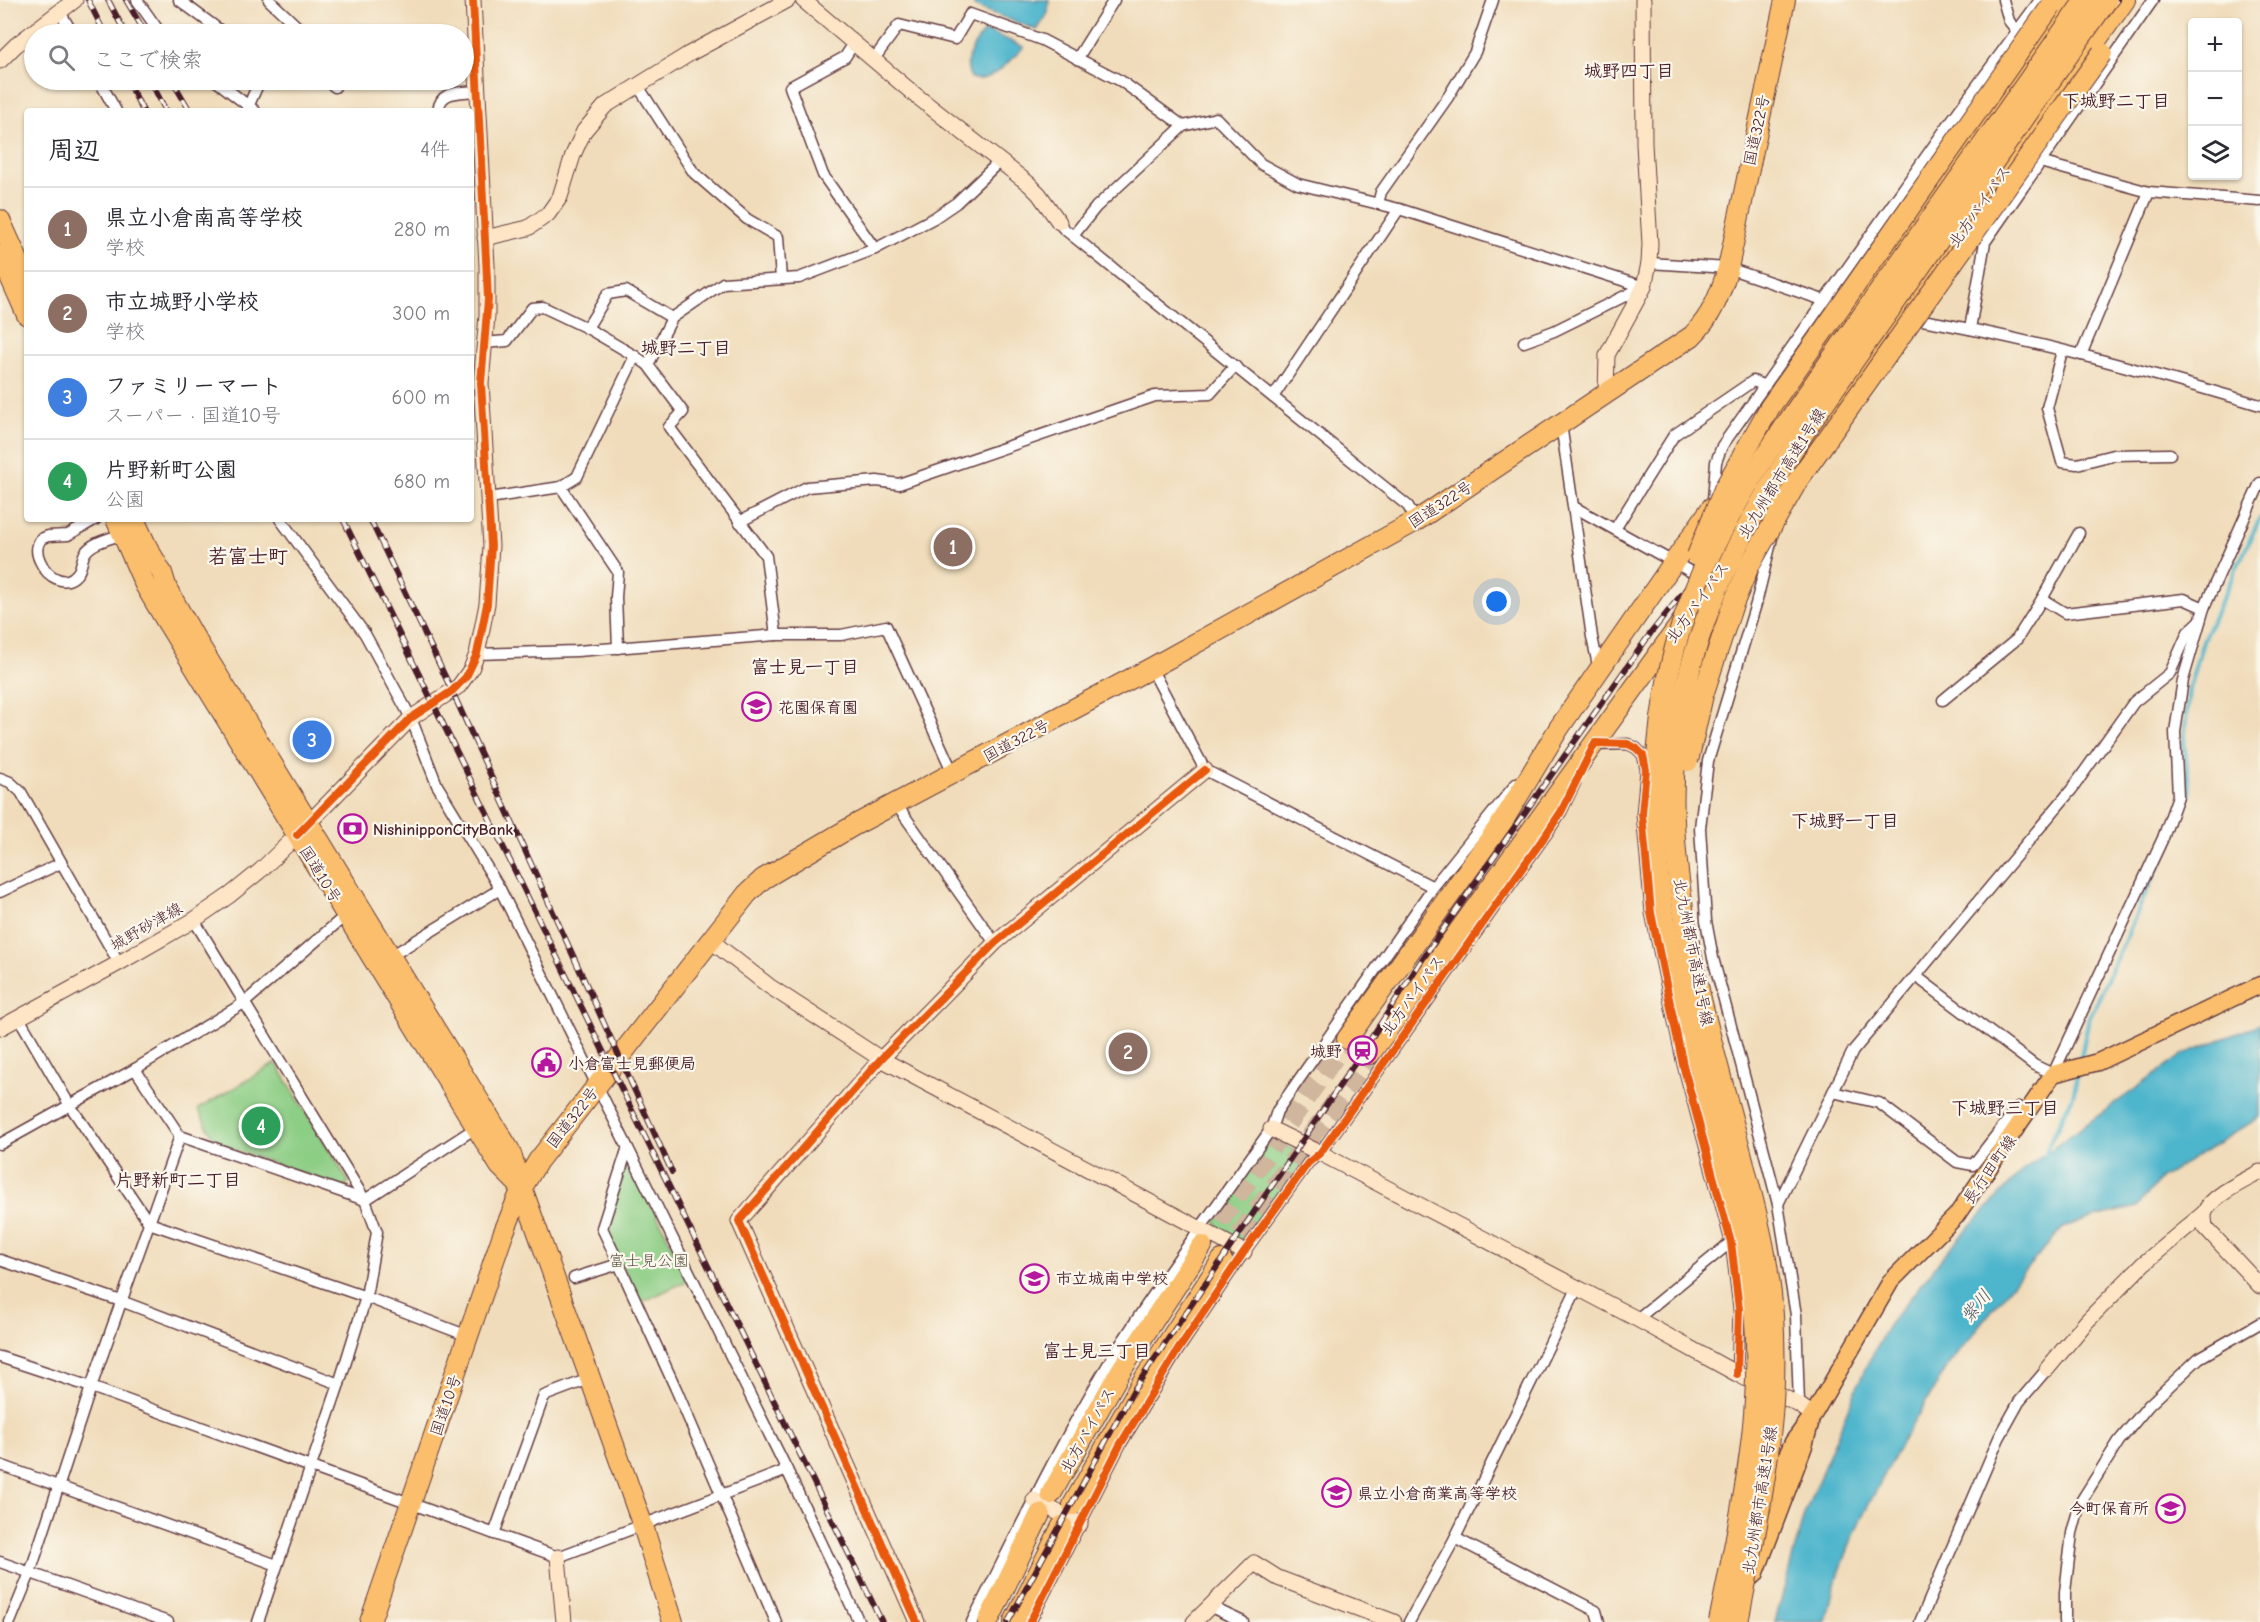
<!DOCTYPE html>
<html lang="ja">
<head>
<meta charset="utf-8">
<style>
  :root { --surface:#fff; --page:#f7f7f7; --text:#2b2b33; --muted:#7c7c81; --line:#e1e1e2; --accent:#1a73e8 }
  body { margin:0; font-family:"Comic Neue","Klee One",sans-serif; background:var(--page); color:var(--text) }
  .controls { position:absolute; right:18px; top:18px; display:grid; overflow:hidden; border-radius:6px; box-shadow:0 2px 4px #0004 }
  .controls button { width:54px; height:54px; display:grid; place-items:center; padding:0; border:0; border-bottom:2px solid var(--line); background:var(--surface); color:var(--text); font:30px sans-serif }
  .you { position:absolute; left:1497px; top:602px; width:21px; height:21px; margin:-15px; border:4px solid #fff; border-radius:50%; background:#1a73e8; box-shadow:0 0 0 9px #1a73e833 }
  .badge { display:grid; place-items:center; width:39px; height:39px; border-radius:50%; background:var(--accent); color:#fff; font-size:20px; font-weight:700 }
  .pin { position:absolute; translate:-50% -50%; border:3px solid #fff; box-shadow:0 2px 6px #0006 }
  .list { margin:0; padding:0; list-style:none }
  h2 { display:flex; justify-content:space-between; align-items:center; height:78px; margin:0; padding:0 24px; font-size:26px }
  h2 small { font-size:20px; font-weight:400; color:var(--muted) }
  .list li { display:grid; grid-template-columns:39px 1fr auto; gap:18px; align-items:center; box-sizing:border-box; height:84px; padding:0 24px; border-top:2px solid var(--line) }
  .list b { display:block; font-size:22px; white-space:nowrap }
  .list p { margin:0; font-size:20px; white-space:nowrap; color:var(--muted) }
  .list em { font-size:20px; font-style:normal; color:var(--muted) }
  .icon { flex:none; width:33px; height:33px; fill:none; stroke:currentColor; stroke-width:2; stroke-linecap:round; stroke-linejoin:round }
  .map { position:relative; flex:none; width:2260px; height:1622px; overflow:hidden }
  .search { position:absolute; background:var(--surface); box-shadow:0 2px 4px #0004; left:24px; top:24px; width:450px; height:66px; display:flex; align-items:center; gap:15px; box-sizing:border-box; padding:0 21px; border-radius:33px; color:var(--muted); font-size:22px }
  .panel { position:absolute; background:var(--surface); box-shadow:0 2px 4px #0004; left:24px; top:108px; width:450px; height:414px; border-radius:6px }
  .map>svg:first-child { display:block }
</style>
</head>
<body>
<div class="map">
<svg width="2260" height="1622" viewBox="0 0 2260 1622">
  <rect width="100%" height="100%" fill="#fbf7ec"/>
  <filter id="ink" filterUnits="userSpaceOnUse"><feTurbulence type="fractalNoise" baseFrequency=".0167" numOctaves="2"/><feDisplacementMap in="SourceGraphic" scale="12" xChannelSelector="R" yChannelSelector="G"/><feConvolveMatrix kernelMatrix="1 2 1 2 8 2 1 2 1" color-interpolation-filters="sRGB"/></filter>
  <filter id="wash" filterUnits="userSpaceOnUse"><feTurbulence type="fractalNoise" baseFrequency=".008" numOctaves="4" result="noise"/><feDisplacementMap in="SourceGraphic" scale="24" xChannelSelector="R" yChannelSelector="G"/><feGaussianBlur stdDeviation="1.35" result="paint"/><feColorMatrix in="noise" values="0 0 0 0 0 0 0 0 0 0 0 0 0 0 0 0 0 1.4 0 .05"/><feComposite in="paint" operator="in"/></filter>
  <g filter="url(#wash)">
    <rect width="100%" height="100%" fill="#f0dcba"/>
    <!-- green -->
    <g fill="#8dce85" stroke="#6c7658" stroke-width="1.5">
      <path d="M276 1063 349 1182 344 1188 216 1143 198 1109Z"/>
      <path d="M1272 1140 1300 1152 1304 1161 1248 1240H1239L1219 1230 1215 1219 1268 1141Z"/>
      <path d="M628 1157 689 1280 640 1303 604 1227Z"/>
    </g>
    <!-- water -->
    <g fill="#4eb5cc" stroke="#4c6a7c" stroke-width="1.5">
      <path d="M974 0H1049L1048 13 1037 30 974 6Z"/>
      <path d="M985 30 1024 47C1011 59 991 85 971 78 961 59 974 45 985 30Z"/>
      <path d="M2260 1024V1117L2161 1178 2137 1207 2091 1218 2063 1228 2018 1278 1949 1364 1901 1443 1855 1531 1834 1587 1826 1622H1775L1804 1515 1863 1373 1887 1327 1949 1249 2024 1169 2184 1054Z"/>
    </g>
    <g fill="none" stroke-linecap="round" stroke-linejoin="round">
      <!-- stream -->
      <g stroke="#4eb5cc" stroke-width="4">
        <path d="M2080 1062 2088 1022 2190 795 2184 741 2189 688 2204 638 2260 518"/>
        <path d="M2045 1157 2048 1146 2073 1096 2078 1072"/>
      </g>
    </g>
  </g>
  <g filter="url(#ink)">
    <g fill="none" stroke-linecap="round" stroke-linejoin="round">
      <!-- highway-tunnel -->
      <g stroke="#cfb69d" stroke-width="20" stroke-dasharray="20 10" stroke-linecap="butt">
        <path d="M1202 1246 1347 1039"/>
        <path d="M1222 1260 1370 1054"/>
      </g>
      <defs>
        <g id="street">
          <path d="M137 0 161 34"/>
          <path d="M179 0 225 34"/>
          <path d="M269 0 305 34"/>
          <path d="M2003 0 2009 21 2017 31"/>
          <path d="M60 12 73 34"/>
          <path d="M854 43 845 57 790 87 823 175 875 249"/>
          <path d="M874 59 899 25 955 39 970 14 1042 40 1121 81 1183 126"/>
          <path d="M1077 59 1114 0"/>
          <path d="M99 80 116 111"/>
          <path d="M215 80 255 111"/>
          <path d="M325 80 335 87"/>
          <path d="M638 86 694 173 747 219 778 237 781 279"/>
          <path d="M248 107 260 80"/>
          <path d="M438 111C440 90 459 93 476 91"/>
          <path d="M2040 162 2149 192 2260 201"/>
          <path d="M1378 204 1381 192 1448 97 1475 52 1493 0"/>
          <path d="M1059 222 1063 228 1408 506 1416 521"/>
          <path d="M1073 236 1096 207 1183 126 1216 118 1261 164 1298 184 1399 209 1644 287"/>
          <path d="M1649 263 1728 268 1826 301 1846 305"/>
          <path d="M1911 318C2029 338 2145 371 2260 405"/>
          <path d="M587 328 608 294 626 291 672 318"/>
          <path d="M1970 329 1985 242 2153 0"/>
          <path d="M1524 342 1554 331 1643 287"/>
          <path d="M484 343 507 341 532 308 543 307 587 328 635 356"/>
          <path d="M2062 351 2047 408 2062 462 2077 464 2113 455 2170 454"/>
          <path d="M2081 355 2149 192"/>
          <path d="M648 365 672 318 723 283 799 278 875 249 934 218 956 203 1000 161"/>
          <path d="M1273 397 1399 209"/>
          <path d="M1561 424 1592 637 1599 670"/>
          <path d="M561 487 618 572 616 597 618 648"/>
          <path d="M489 498 561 487 577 477 635 356 648 365 683 412 669 427 766 556 776 635"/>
          <path d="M1713 500 1716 462 1722 446 1949 124 2040 0"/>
          <path d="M1574 507 1702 578"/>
          <path d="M96 519 68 535 48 536 41 539C36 546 36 553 40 561 47 577 67 590 79 571 82 565 82 558 85 553 92 542 112 538 123 534"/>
          <path d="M280 519 365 634 411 718 437 785 500 889 391 956"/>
          <path d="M739 522 807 487 877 481 899 484 1155 396 1210 394 1235 366"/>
          <path d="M1615 529 1674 435 1753 381 1765 386"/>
          <path d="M1772 538 1756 604 1708 761 1700 828 1706 921 1713 958 1778 1204 1796 1315 1799 1405"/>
          <path d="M2042 599 2079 533"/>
          <path d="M477 654 577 651 776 635H841L886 626 953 773"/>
          <path d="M1151 668 1205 770 1433 887"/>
          <path d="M1943 700 2017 639 2042 599 2065 613 2184 599 2204 608"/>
          <path d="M1595 745 1628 744 1636 748 1643 755 1646 770 1642 814 1651 913 1683 1065 1731 1242 1739 1309 1737 1374"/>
          <path d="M0 778 10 782 21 792 119 963"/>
          <path d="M896 804 995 943"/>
          <path d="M500 889 787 1470 859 1622"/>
          <path d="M0 892 61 863"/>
          <path d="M194 920 365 1200 377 1232 366 1297 339 1384 258 1622"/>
          <path d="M1917 977 2034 1065 2053 1074 2163 838 2178 796 2175 732 2183 680 2204 608 2260 483"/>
          <path d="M19 1018 69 1104 149 1223 366 1297 468 1336"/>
          <path d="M135 1069 180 1136 365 1200"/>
          <path d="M1833 1092 1879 1103 1957 1162 1973 1165 2018 1107 2027 1114"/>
          <path d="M0 1144 135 1069 244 1003 346 915"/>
          <path d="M365 1200 477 1127"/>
          <path d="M1778 1204 1853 1051 2072 789 2134 702 2170 673 2188 632 2200 621"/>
          <path d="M0 1260 121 1301 339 1384"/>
          <path d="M619 1264 602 1228 627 1150"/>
          <path d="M574 1278 619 1264 676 1389 776 1622"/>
          <path d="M1637 1319 1731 1242"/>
          <path d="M0 1357 91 1387 558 1557 787 1470"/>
          <path d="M0 1465 277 1565"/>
          <path d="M494 1534 544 1396 589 1379"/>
          <path d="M1455 1538 1596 1611 1599 1622"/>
          <path d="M0 1562 168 1622"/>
          <path d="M1209 1606 1243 1622"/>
          <path d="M10 1622 30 1573 91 1387 180 1136"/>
          <path d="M972 1622C1017 1534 1059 1445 1110 1361 1160 1281 1217 1206 1271 1129L1277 1111 1433 887 1516 784"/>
          <path d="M1030 1622 1120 1445 1178 1350 1244 1252 1308 1163 1320 1153 1547 833 1561 812 1575 783"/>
          <path d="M1409 1622 1455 1538 1577 1288"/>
          <path d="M1920 1622 1999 1438 2019 1402 2047 1369"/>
          <path d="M2065 1622V1592L2072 1533 2080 1503 2119 1441 2149 1405 2199 1358 2260 1323"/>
        </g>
        <g id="secondary">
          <path d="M803 0 914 94 1029 184 1039 194 1059 222"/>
          <path d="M0 61 16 45 75 0"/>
          <path d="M485 238 528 228 548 214 560 197 573 155 584 131 605 106 689 54 788 0"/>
          <path d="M1606 394 1607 355 1644 287 1649 263 1650 244 1644 144 1643 0"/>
          <path d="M710 940 769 986 881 1059 1244 1252"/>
          <path d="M0 1028 119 963 194 920 230 895 261 870 297 835 411 718 459 686 471 669 477 654 487 604 491 546 481 383 487 316V266L473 0"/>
          <path d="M1271 1129 1320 1153 1637 1319 1737 1374 1799 1405 1813 1415"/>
          <path d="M2260 1172C2246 1180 2210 1196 2205 1212 2203 1216 2205 1223 2205 1227L2260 1286"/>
          <path d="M2047 1369 2087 1321 2143 1264 2204 1213"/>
          <path d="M1034 1500 1080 1524"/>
          <path d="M558 1557 564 1622"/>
          <path d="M917 1622 739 1221 881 1059 995 943 1205 770"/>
          <path d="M1194 1622 1254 1563 1278 1578 1394 1622"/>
        </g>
        <g id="primary">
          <path d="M1764 1506 1793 1442 1813 1415 1891 1281 1956 1216 2053 1074 2098 1062 2260 985"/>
          <path d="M1755 1575 1804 1446 1810 1424"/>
        </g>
        <g id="highway">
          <path d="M0 220 27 280"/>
          <path d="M0 254 27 315"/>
          <path d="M1760 439 1994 112 2070 0"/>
          <path d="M1769 502 2125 0"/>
          <path d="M116 519 145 585 162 614 500 1166 518 1184"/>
          <path d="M134 519 147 547 162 573 167 589 193 635 510 1151 522 1188 643 1526 673 1622"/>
          <path d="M1347 1039 1503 821 1559 728 1712 507"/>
          <path d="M1370 1054 1725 562"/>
          <path d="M1051 1494 1120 1372 1202 1246"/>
          <path d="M1073 1505 1141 1384 1222 1260"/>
          <path d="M370 1622 503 1234 522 1188 538 1161 747 894 763 879 853 826 1151 668 1416 521 1692 336C1712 316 1720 295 1728 268L1785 0"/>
          <path d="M988 1622 1040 1514"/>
          <path d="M1014 1622 1062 1526"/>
        </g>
      </defs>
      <!-- street casing -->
      <use href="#street" stroke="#633b40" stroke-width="13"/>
      <!-- secondary casing -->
      <use href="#secondary" stroke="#633b40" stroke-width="17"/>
      <!-- primary casing -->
      <use href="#primary" stroke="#633b40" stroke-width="19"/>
      <!-- highway casing -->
      <use href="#highway" stroke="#633b40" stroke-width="22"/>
      <!-- street -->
      <use href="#street" stroke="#fff" stroke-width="10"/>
      <!-- secondary -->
      <use href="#secondary" stroke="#fde5c5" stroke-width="15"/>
      <!-- primary -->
      <use href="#primary" stroke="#fabe6d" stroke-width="16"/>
      <!-- highway -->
      <use href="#highway" stroke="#fabe6d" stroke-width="20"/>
      <defs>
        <g id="rail">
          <path d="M88 0 105 34"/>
          <path d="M108 0 126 34"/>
          <path d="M126 0 146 34"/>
          <path d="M127 80 143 111"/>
          <path d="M150 80 166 111"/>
          <path d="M172 80 190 111"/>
          <path d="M343 519 882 1622"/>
          <path d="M370 519 452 691 672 1172"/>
          <path d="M1008 1622 1133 1391 1363 1051 1423 958 1650 634 1705 565 2117 0"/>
        </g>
      </defs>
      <!-- rail casing -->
      <use href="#rail" stroke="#4a1f2b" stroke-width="6"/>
      <!-- rail -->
      <use href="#rail" stroke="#fbf7ec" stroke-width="4" stroke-dasharray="11" stroke-linecap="butt"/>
      <defs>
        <g id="highway-bridge">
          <path d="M1697 556 1724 489 1770 407 2051 6"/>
          <path d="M1688 761 1703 695 1732 607 1749 566 1798 480 2102 53"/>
          <path d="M1719 1622C1742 1507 1770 1390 1749 1272 1734 1188 1709 1105 1688 1023 1674 969 1661 914 1657 858 1651 765 1661 667 1698 581 1744 475 1815 383 1881 289 1949 193 2017 96 2085 0"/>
          <path d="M1738 1622C1761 1506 1787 1390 1768 1272 1763 1234 1752 1197 1743 1160 1714 1049 1679 937 1674 822 1665 606 1787 456 1904 290 1972 193 2039 96 2107 0"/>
        </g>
      </defs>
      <!-- highway-bridge casing -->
      <use href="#highway-bridge" stroke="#633b40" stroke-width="22" stroke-linecap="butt"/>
      <!-- highway-bridge -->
      <use href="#highway-bridge" stroke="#fabe6d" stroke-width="20"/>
      <defs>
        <g id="cycleway">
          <path d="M297 835 411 718 452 691 466 677 477 654 487 604 491 546 481 383 488 299 473 0"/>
          <path d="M917 1622 739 1221 881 1059 995 943 1205 770"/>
          <path d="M1030 1622 1120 1445 1178 1350 1244 1252 1308 1163 1320 1153 1547 833 1561 812 1595 743 1628 744 1636 748 1643 755 1646 770 1642 814 1651 913 1683 1065 1731 1242 1739 1309 1737 1374"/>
        </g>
      </defs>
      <!-- cycleway casing -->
      <use href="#cycleway" stroke="#fbf7ec" stroke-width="11"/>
      <!-- cycleway -->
      <use href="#cycleway" stroke="#e8590c" stroke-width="8"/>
    </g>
  </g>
  <!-- icons -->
  <defs>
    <symbol id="school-ring" viewBox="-11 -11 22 22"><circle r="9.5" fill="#fbf7ec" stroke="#b5179e" stroke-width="1.5"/><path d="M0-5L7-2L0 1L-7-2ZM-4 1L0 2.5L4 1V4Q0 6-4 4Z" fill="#b5179e"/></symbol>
    <symbol id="bank-ring" viewBox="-11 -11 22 22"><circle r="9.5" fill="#fbf7ec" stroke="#b5179e" stroke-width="1.5"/><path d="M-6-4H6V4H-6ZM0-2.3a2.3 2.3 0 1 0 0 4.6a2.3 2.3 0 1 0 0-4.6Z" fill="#b5179e"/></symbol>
    <symbol id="station-ring" viewBox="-11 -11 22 22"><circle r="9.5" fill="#fbf7ec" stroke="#b5179e" stroke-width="1.5"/><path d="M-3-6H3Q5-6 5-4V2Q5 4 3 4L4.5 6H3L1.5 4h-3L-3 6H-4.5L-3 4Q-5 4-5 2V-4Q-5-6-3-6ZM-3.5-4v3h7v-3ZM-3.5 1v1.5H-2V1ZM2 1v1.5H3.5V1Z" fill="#b5179e"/></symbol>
    <symbol id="civic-ring" viewBox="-11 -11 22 22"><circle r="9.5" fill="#fbf7ec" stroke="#b5179e" stroke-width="1.5"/><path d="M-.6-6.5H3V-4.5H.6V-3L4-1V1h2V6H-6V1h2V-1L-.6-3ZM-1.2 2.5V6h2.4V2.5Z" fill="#b5179e"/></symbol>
  </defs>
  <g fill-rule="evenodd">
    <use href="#school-ring" x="740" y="690" width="33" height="33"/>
    <use href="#bank-ring" x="336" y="812" width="33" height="33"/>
    <use href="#station-ring" x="1346" y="1034" width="33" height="33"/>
    <use href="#civic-ring" x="530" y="1046" width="33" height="33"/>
    <use href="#school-ring" x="1018" y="1262" width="33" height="33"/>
    <use href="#school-ring" x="1320" y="1476" width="33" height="33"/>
    <use href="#school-ring" x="2154" y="1492" width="33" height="33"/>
  </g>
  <g text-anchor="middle" stroke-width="4.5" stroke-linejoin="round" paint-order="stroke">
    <!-- street labels -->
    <g font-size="16" fill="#4a1f2b" stroke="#fbf7ec">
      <text transform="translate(1756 130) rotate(-78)" y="6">国道322号</text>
      <text transform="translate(1979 206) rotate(-55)" y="6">北方バイパス</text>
      <text transform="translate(1781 473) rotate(-58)" y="6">北九州都市高速1号線</text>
      <text transform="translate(1440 504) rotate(-33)" y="6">国道322号</text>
      <text transform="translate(1697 602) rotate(-54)" y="6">北方バイパス</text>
      <text transform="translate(1016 740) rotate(-28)" y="6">国道322号</text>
      <text transform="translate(321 874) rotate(58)" y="6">国道10号</text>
      <text transform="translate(146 926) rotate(-30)" y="6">城野砂津線</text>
      <text transform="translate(1694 952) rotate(79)" y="6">北九州都市高速1号線</text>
      <text transform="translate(1412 995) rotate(-54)" y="6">北方バイパス</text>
      <text transform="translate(572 1117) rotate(-52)" y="6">国道322号</text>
      <text transform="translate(1989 1169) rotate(-55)" y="6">長行田町線</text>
      <text transform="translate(445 1405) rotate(-71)" y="6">国道10号</text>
      <text transform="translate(1087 1430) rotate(-61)" y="6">北方バイパス</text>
      <text transform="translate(1759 1500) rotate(-81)" y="6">北九州都市高速1号線</text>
    </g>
    <!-- poi labels -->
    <g font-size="16" font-weight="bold" fill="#4a1f2b" stroke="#fbf7ec" text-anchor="start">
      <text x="778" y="713">花園保育園</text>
      <text x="373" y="835">NishinipponCityBank</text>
      <text x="1342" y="1057" text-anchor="end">城野</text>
      <text x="568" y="1069">小倉富士見郵便局</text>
      <text x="1056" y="1284">市立城南中学校</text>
      <text x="1357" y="1499">県立小倉商業高等学校</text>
      <text x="2149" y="1514" text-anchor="end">今町保育所</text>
    </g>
    <!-- park labels -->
    <g font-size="16" fill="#5e5446" stroke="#fbf7ec">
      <text x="649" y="1266">富士見公園</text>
    </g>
    <!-- neighbourhood labels -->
    <g font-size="18" font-weight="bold" fill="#4a1f2b" stroke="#fbf7ec">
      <text x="1629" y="77">城野四丁目</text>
      <text x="2116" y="107">下城野二丁目</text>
      <text x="686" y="354">城野二丁目</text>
      <text x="805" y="673">富士見一丁目</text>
      <text x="1845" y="827">下城野一丁目</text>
      <text x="2005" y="1114">下城野三丁目</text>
      <text x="178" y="1186">片野新町二丁目</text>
      <text x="1097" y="1357">富士見三丁目</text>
    </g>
    <!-- water labels -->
    <g font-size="18" font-style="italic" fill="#4c5b6b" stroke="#fbf7ec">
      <text transform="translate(1976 1306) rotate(-50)" y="6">紫川</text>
    </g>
    <!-- quarter labels -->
    <g font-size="20" font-weight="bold" fill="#4a1f2b" stroke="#fbf7ec">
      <text x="248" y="563">若富士町</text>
    </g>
  </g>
</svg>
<div class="controls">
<button>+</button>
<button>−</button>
<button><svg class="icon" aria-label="layers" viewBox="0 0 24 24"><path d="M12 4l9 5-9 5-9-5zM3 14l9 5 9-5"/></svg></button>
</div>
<div class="you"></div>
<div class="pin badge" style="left:953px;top:547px;background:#8d6e63">1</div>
<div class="pin badge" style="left:1128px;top:1052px;background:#8d6e63">2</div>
<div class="pin badge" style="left:312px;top:740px;background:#3f7fe0">3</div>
<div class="pin badge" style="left:261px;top:1126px;background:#2e9e5b">4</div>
<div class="search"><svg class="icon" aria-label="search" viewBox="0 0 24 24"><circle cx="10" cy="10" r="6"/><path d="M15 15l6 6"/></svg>ここで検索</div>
<section class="panel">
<h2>周辺<small>4件</small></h2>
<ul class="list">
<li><span class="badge" style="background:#8d6e63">1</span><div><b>県立小倉南高等学校</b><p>学校</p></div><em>280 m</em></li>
<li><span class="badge" style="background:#8d6e63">2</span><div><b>市立城野小学校</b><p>学校</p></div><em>300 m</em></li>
<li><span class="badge" style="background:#3f7fe0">3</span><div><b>ファミリーマート</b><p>スーパー · 国道10号</p></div><em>600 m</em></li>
<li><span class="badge" style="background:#2e9e5b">4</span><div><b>片野新町公園</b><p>公園</p></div><em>680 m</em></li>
</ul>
</section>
</div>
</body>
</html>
